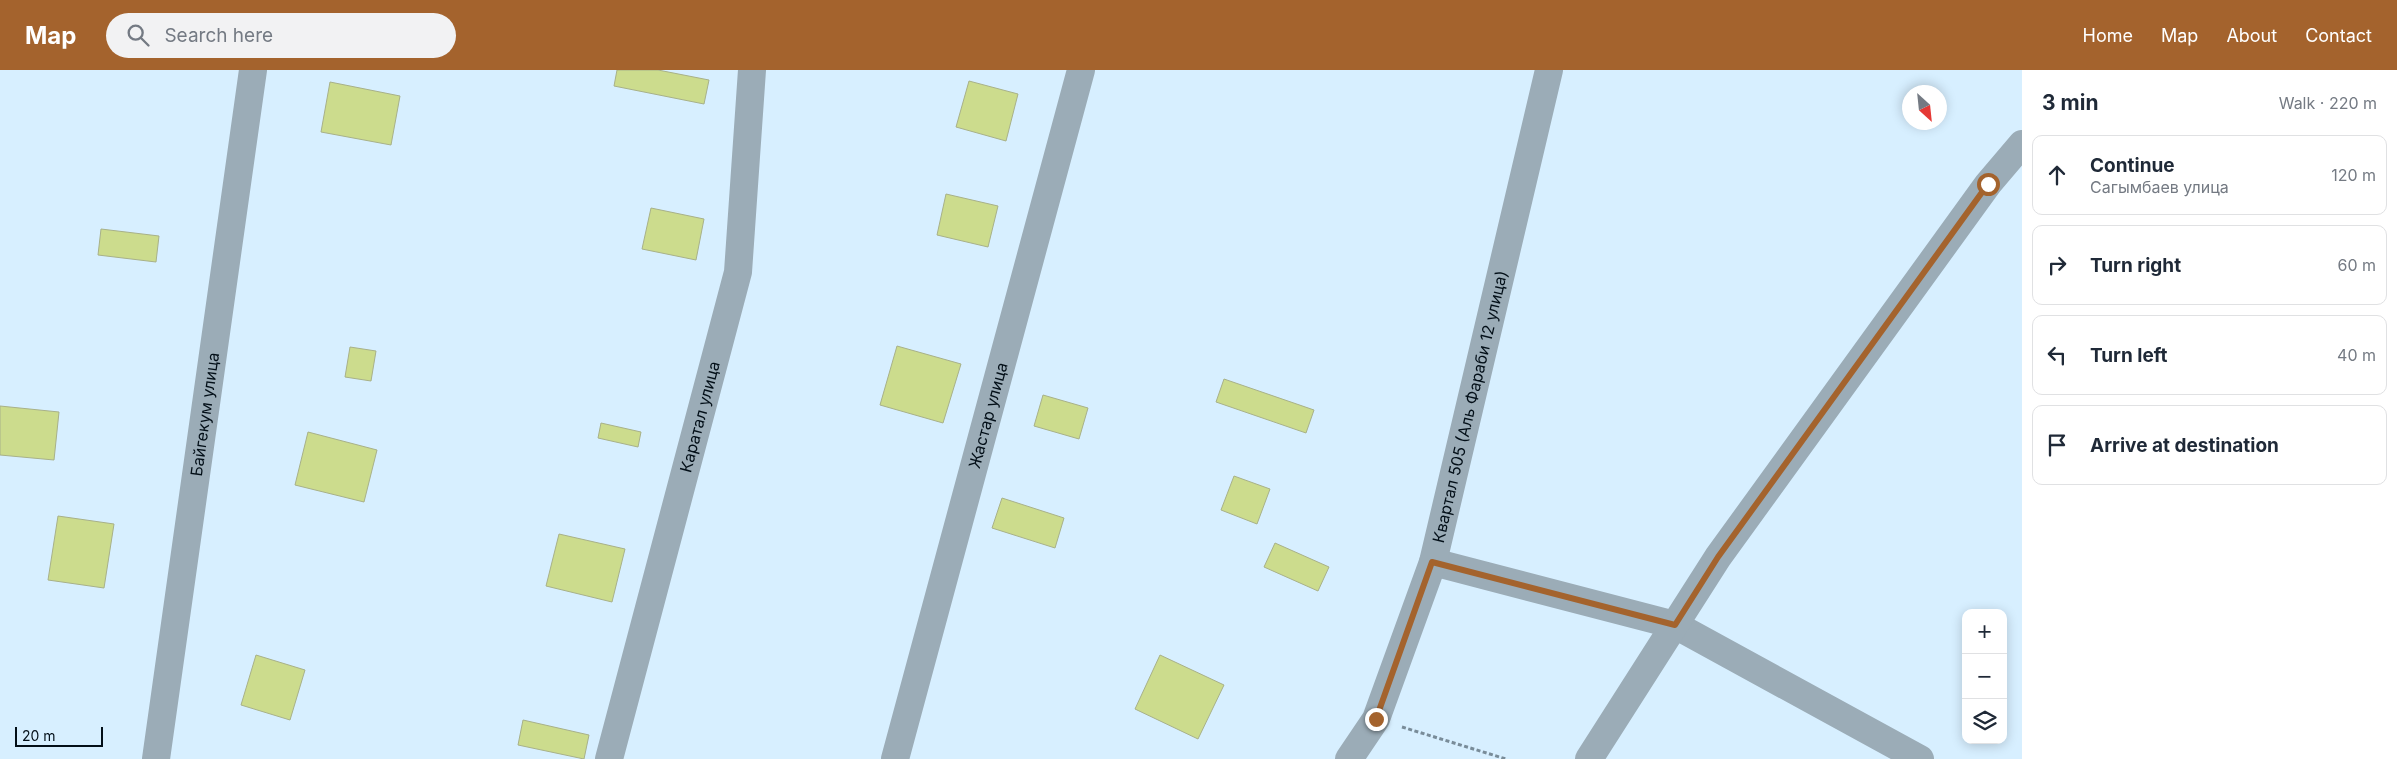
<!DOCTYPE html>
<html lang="en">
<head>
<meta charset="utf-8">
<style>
  :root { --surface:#fff; --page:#f2f2f3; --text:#1f2937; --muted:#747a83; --line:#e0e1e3; --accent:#a4632d }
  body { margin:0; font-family:Inter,sans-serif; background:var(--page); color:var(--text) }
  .controls { position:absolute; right:15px; bottom:15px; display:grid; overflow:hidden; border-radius:10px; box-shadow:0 2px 12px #0003 }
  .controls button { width:45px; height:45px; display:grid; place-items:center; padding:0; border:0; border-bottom:1px solid var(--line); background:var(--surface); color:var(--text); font:25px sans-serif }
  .compass { position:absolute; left:1902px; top:15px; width:45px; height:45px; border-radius:50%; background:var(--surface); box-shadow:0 2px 12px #0003; rotate:153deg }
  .scale { position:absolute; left:15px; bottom:12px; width:88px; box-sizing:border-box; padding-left:5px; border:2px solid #030f18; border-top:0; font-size:14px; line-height:18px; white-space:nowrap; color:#030f18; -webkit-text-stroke:4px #d7efff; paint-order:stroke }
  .stop { position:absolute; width:15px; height:15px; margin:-11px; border:4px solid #a4632d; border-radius:50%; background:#fff }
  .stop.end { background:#a4632d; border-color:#fff; box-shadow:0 1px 5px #0008 }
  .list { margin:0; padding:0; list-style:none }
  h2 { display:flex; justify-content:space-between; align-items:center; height:65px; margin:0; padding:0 20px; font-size:21px }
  h2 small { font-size:16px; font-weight:400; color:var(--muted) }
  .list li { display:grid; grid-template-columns:32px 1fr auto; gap:15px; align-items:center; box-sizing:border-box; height:80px; margin:0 10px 10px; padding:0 10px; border:1px solid var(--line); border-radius:10px }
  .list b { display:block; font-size:19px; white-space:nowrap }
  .list p { margin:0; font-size:16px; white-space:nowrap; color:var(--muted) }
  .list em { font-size:16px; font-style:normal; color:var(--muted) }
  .icon { flex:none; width:28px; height:28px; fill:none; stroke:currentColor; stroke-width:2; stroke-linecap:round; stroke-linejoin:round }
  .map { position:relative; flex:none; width:2022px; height:689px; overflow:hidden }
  header { display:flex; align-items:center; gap:30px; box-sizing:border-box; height:70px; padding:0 25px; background:var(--accent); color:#fff }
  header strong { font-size:24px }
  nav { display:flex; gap:28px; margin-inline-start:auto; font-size:18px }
  .search { width:350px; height:45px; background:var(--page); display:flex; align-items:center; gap:12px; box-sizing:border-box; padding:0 18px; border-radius:28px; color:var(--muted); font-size:19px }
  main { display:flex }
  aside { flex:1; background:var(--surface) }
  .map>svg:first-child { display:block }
</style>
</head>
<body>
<header>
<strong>Map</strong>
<div class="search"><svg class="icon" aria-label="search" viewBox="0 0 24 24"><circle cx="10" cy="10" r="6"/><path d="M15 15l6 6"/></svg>Search here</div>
<nav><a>Home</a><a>Map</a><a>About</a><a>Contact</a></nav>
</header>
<main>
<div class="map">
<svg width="2022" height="689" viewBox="0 0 2022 689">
  <rect width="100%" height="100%" fill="#d7efff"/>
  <!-- building -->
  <g fill="#ccdc8d" stroke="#a8b189">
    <path d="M617 0H658L709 10 704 34 614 16Z"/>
    <path d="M969 11 1018 24 1006 71 956 57Z"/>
    <path d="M330 12 400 26 391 75 321 62Z"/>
    <path d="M946 124 998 136 988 177 937 165Z"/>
    <path d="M651 138 704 149 696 190 642 179Z"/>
    <path d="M101 159 159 166 156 192 98 185Z"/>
    <path d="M897 276 961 294 943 353 880 335Z"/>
    <path d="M350 277 376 281 371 311 345 307Z"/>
    <path d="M1224 309 1314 340 1306 363 1216 332Z"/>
    <path d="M1043 325 1088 338 1079 369 1034 356Z"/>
    <path d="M0 336 59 342 54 390 0 385Z"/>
    <path d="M601 353 641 362 638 377 598 368Z"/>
    <path d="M308 362 377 380 364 432 295 415Z"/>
    <path d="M1234 406 1270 419 1257 454 1221 440Z"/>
    <path d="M1002 428 1064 448 1055 478 992 458Z"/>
    <path d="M58 446 114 454 104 518 48 510Z"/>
    <path d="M559 464 625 479 612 532 546 516Z"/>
    <path d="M1275 473 1329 497 1318 521 1264 497Z"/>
    <path d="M256 585 305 600 290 650 241 635Z"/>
    <path d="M1160 585 1224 615 1198 669 1135 639Z"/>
    <path d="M523 650 589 665 584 689 518 675Z"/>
  </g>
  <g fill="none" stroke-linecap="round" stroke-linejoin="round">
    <!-- path -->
    <path stroke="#798c99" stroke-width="3" stroke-dasharray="4 2.5" stroke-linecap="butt" d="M1402 657 1506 689"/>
    <!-- minor -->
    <g stroke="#9bacb7" stroke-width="28">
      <path d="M1433 492 1675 555 1920 689"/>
      <path id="s1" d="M156 689 253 0"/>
      <path id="s2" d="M609 689 738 202 752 0"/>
      <path id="s3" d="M895 689 1081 0"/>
      <path id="s4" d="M1349 689 1376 649 1433 492 1549 0"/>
      <path d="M1589 689 1718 487 1988 114 2022 74"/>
    </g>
  </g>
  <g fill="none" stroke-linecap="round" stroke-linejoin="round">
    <!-- route -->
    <path stroke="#a4632d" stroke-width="6" d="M1376 649 1432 492 1675 555 1718 487 1988 114"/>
  </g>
  <g text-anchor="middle" stroke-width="4" stroke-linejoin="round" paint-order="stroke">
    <!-- street labels -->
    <g font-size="16" fill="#030f18" stroke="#d7efff">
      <text dy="6" stroke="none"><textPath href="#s4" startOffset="375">Квартал 505 (Аль Фараби 12 улица)</textPath></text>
      <text dy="6" stroke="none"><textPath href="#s1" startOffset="348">Байгекум улица</textPath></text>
      <text dy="6" stroke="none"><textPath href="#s3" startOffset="356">Жастар улица</textPath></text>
      <text dy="6" stroke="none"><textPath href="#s2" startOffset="354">Каратал улица</textPath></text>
    </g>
  </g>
</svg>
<div class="controls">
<button>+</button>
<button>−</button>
<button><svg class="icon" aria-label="layers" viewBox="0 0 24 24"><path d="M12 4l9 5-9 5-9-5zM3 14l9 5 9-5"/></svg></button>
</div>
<svg class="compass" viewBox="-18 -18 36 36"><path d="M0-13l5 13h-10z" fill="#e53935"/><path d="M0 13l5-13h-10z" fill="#747a83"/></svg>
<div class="scale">20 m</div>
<div class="stop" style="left:1988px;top:114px"></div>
<div class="stop end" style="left:1376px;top:649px"></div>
</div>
<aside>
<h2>3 min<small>Walk · 220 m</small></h2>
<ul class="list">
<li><svg class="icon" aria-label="ahead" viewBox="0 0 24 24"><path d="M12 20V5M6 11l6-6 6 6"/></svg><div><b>Continue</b><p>Сагымбаев улица</p></div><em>120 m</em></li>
<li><svg class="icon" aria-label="right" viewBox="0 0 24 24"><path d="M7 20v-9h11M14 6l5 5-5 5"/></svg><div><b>Turn right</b></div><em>60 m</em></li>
<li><svg class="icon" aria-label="left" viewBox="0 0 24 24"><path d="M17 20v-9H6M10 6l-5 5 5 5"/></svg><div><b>Turn left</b></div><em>40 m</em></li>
<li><svg class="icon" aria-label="arrive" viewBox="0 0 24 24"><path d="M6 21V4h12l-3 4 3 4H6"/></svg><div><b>Arrive at destination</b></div></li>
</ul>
</aside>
</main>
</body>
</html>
